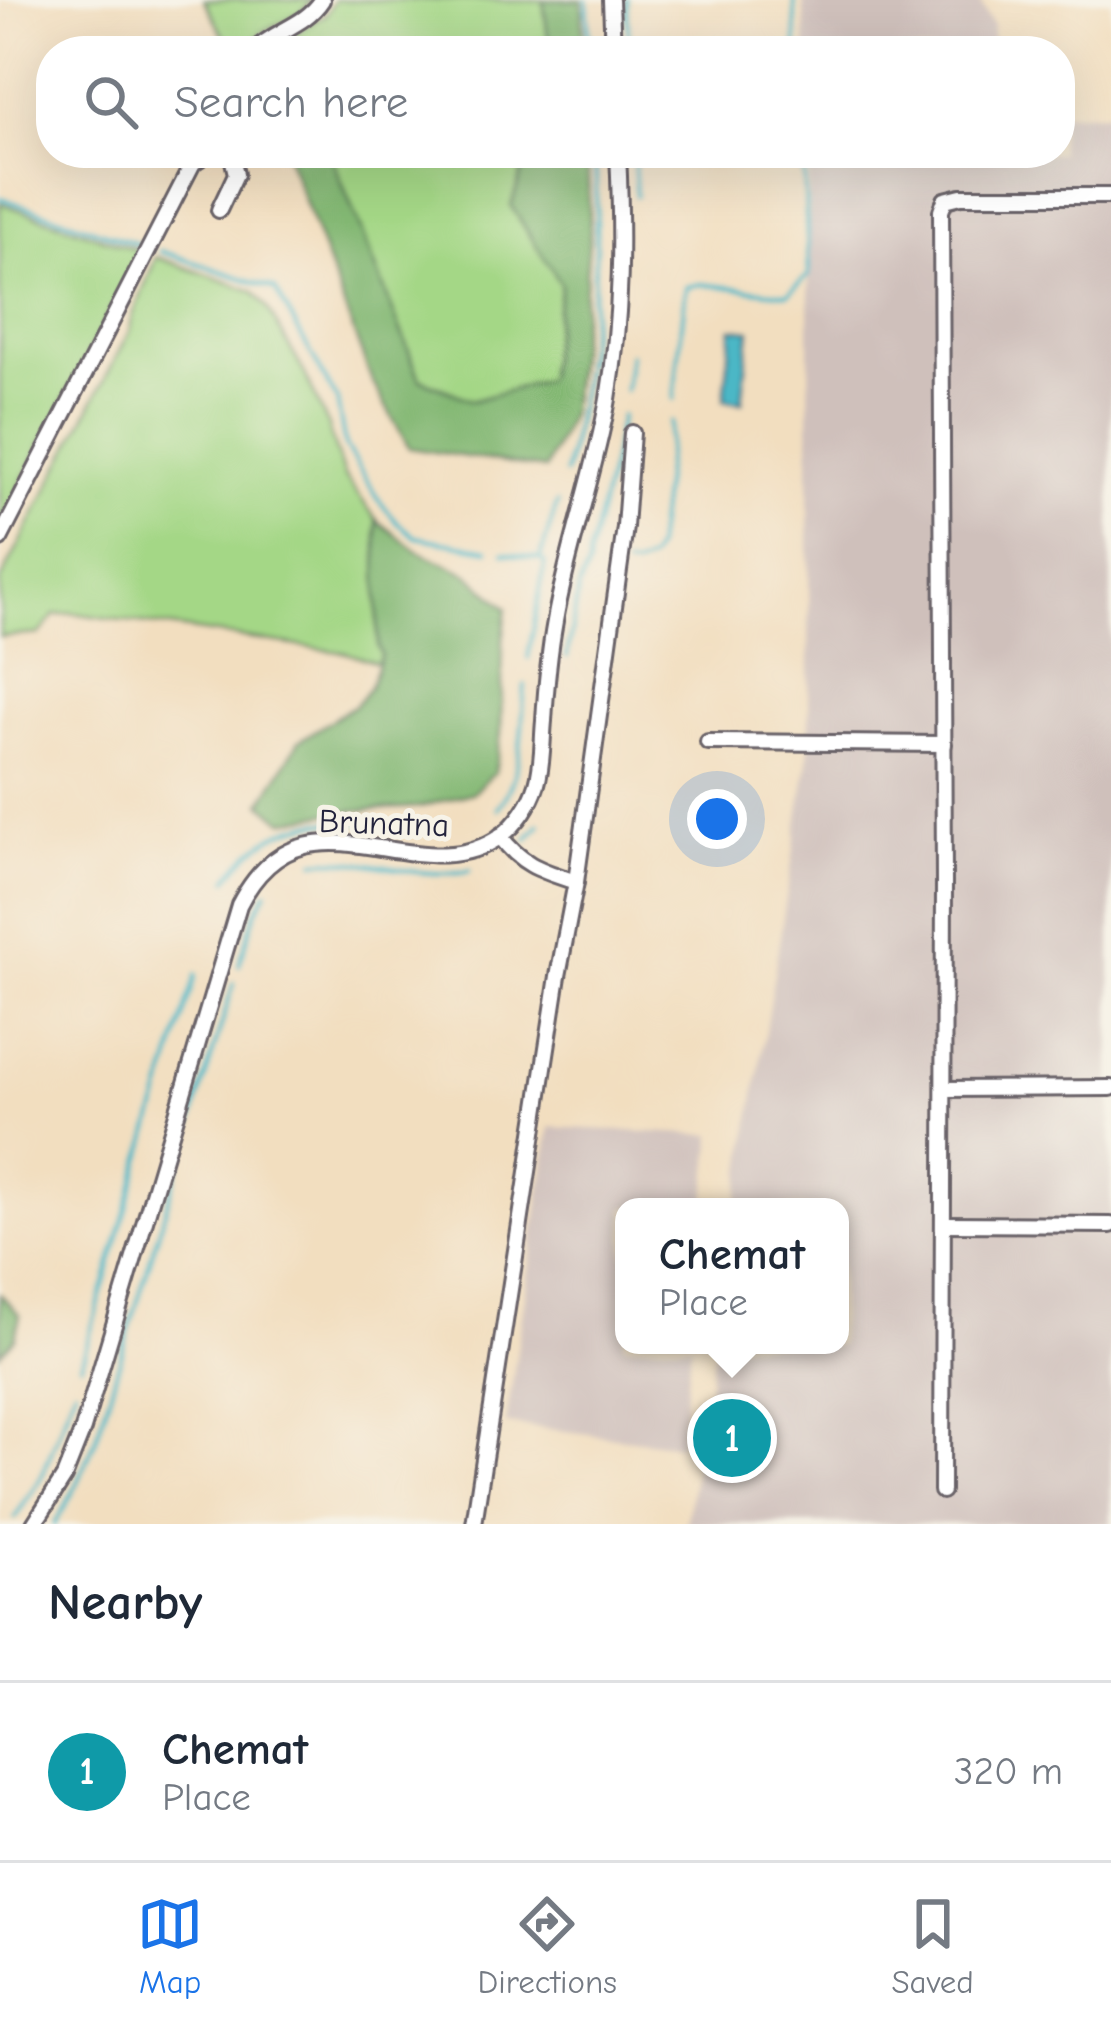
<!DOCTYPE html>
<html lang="en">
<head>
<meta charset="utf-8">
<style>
  :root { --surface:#fff; --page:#f2f2f3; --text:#1f2937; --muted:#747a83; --line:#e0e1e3; --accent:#1a73e8 }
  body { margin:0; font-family:"Comic Neue",sans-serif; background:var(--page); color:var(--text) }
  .you { position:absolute; left:717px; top:819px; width:42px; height:42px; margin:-30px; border:9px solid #fff; border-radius:50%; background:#1a73e8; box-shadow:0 0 0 18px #1a73e833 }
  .badge { display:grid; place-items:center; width:78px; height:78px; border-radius:50%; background:var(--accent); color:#fff; font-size:39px; font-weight:700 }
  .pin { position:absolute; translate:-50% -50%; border:6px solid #fff; box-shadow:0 3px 12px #0006 }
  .popup { position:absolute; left:615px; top:1198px; width:234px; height:156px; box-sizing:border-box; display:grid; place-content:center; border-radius:24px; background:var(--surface); filter:drop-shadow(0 3px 9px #0005); font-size:39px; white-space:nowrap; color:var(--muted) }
  .popup b { font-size:45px; color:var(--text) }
  .popup::after { content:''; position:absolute; left:50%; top:100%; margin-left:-24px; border:24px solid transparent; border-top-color:var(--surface) }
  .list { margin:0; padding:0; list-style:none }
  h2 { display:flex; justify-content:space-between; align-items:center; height:156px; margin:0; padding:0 48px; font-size:51px }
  h2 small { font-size:39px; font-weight:400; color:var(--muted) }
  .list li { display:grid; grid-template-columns:78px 1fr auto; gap:36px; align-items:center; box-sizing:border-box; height:180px; padding:0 48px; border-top:3px solid var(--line) }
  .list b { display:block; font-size:45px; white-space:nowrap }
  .list p { margin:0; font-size:39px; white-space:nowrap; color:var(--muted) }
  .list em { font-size:39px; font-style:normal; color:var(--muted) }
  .icon { flex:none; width:66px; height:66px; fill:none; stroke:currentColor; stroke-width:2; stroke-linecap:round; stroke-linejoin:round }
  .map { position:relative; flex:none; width:1111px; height:1524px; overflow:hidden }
  .search { position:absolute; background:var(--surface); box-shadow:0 12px 48px #0002; left:36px; right:36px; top:36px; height:132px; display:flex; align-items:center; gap:30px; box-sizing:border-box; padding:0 42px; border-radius:48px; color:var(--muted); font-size:45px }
  .sheet { height:336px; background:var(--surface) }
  nav { display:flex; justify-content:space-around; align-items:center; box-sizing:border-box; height:168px; border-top:3px solid var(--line); background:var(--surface); font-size:33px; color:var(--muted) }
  nav a { display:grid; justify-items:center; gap:6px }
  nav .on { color:var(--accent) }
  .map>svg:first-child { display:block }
</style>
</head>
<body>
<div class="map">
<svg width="1111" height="1524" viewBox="0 0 1111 1524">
  <rect width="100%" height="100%" fill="#f7f3e8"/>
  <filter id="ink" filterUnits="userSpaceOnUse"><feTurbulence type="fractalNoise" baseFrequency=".00833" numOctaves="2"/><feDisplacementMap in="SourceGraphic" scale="24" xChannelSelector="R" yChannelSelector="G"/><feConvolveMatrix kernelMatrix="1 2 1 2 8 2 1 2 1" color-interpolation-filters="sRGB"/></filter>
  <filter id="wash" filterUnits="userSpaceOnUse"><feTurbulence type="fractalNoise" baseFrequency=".004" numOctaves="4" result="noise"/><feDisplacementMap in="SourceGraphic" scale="48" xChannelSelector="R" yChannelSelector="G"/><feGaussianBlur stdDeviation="2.7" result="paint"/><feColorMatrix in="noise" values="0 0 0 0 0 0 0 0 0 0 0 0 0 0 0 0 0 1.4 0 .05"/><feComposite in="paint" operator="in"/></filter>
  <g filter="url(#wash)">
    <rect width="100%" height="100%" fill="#f2debf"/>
    <!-- industrial -->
    <g fill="#cfc0bb">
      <path d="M803 0H979L993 25V51H806Z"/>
      <path d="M1060 113H1111V1524H686L715 1345H840V1207H737L809 754V153H1060Z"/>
      <path d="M550 1127 713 1135 705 1207H624V1345H691L680 1445 506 1424Z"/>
    </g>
    <!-- green -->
    <g fill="#a4d786" stroke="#637c60" stroke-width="3">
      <path d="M204 0H312L301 12 261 33 245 51H232Z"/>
      <path d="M334 0H543L550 51H268L326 14Z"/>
      <path d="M330 153H528L511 206 561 284 546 380 472 401 420 379Z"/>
      <path d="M0 203 141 251 0 525Z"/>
      <path d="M156 257 253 291 266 306 305 374 326 421 344 476 377 520 378 647 381 655 377 663 347 653 73 613 55 615 40 634 0 637V582L129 332 133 315Z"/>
    </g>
    <!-- forest -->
    <g fill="#83b873" stroke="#526d57" stroke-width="3">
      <path d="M543 0H582L584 51H550Z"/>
      <path d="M286 153H330L420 379 472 401 546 380 561 284 511 206 528 153H587L590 230 583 310 569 416 545 469 409 448 372 381Z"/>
      <path d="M377 520 416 550 468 574 507 608 503 641 501 733 495 772 472 793 420 807 345 811 283 821 262 803 299 741 355 705 370 687 381 655 378 647Z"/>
      <path d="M0 1294 20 1315 15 1338 0 1354Z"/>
    </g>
    <!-- water -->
    <path fill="#4bb7c6" stroke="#366c80" stroke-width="3" d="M732 328 750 330 742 402 724 400Z"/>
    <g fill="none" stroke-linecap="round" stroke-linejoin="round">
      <!-- stream -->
      <g stroke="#4bb7c6" stroke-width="4.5">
        <path d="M587 0 590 51"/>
        <path d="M627 0 629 51"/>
        <path d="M794 0 797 51"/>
        <path d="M634 153 636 196"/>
        <path d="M0 198 138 244"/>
        <path d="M160 251 275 289 337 400 345 446 381 503 397 522 416 537 488 550"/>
        <path d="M625 390 630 354"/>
        <path d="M674 399 686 287 701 284 788 294 809 275 803 153"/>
        <path d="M565 474C589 362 601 269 595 153"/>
        <path d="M504 553 540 559"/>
        <path d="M625 566 634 567 650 559 655 548 671 422"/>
        <path d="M567 657 579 587 588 567 589 554 611 466 621 415"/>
        <path d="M528 658 545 563 540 559 557 504"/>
        <path d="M498 808C524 772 521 728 525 685"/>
        <path d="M527 839 540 824"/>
        <path d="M316 861C367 856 418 882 470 870"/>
        <path d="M228 879C281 804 342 821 421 831"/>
        <path d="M239 965 256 912 267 892"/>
        <path d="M81 1364 196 975"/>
        <path d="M15 1518 43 1474 75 1388"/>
        <path d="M55 1524 77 1485 96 1439 234 983"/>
      </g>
    </g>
  </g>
  <g filter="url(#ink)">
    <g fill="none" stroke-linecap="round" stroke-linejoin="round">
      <defs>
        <g id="minor">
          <path d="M611 0 613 51"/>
          <path d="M254 51C275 30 305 26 322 0"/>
          <path d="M219 210 236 174 231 153"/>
          <path d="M0 539 193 163 208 153"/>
          <path d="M708 742 944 744"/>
          <path d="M500 836C522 866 543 871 576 882"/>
          <path d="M944 1089 1111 1088"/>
          <path d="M944 1224 1111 1225"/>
          <path d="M942 1491 944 882 941 211 945 200 961 196H1111"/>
          <path d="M34 1524 64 1477 83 1429 239 905C304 777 416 897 501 836 517 824 531 804 537 784 543 764 542 741 544 721 546 687 549 654 555 621 568 546 595 474 608 399 622 317 622 235 618 153"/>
          <path d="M474 1524 558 976 576 882 625 527 632 433"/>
        </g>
      </defs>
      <!-- minor casing -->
      <use href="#minor" stroke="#6b6469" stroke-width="20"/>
      <!-- minor -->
      <use href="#minor" stroke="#fff" stroke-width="14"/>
    </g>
  </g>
  <g text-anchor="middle" stroke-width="10" stroke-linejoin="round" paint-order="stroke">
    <!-- street labels -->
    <g font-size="33" fill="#22223b" stroke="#f7f3e8">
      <text transform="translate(384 822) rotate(2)" y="12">Brunatna</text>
    </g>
  </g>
</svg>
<div class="you"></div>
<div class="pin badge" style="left:732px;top:1438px;background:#0f9aa8">1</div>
<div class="popup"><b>Chemat</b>Place</div>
<div class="search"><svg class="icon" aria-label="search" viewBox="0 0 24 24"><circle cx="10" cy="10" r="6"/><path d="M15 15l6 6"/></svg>Search here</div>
</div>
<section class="sheet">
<h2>Nearby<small></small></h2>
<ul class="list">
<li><span class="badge" style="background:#0f9aa8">1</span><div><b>Chemat</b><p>Place</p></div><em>320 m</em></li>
</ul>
</section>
<nav>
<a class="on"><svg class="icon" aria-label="map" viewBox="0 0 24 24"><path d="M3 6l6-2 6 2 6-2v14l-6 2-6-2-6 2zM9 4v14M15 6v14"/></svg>Map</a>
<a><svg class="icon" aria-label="directions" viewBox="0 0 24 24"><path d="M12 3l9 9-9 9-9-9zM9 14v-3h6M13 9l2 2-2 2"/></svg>Directions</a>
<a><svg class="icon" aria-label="saved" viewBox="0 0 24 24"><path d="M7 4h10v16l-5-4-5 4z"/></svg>Saved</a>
</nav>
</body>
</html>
